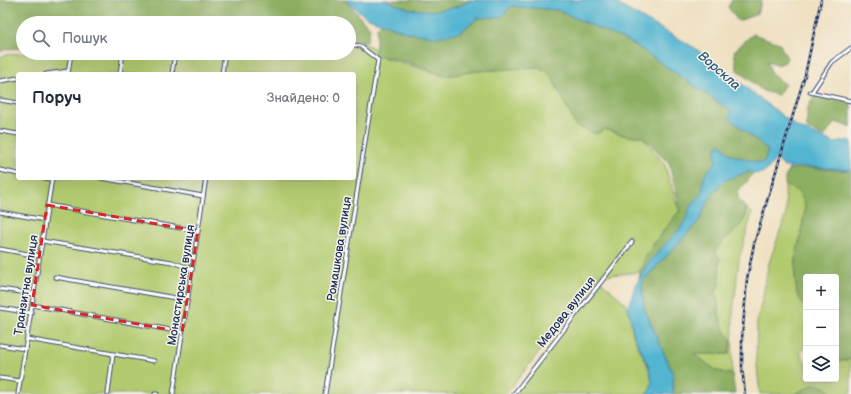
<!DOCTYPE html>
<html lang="uk">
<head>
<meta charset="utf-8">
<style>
  :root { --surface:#fff; --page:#f2f2f3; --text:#1f2937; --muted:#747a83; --line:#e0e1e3 }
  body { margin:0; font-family:"Balsamiq Sans",sans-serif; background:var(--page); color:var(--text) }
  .controls { position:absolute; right:12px; bottom:12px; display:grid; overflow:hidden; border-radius:4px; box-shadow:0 4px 16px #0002 }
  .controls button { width:36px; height:36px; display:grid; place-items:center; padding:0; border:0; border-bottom:1px solid var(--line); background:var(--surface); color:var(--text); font:20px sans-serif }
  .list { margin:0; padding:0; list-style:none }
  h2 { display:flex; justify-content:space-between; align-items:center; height:52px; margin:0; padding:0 16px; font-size:17px }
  h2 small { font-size:13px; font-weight:400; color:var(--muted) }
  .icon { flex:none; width:22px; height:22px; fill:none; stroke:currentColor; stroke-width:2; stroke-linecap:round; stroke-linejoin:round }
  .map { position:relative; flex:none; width:851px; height:394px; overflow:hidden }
  .search { position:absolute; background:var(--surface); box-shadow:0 4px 16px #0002; left:16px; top:16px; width:340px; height:44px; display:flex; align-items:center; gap:10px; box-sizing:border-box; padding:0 14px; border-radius:22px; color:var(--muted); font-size:15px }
  .panel { position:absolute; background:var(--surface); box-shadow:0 4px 16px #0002; left:16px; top:72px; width:340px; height:108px; border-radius:4px }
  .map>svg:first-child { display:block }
</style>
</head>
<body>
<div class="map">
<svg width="851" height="394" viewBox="0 0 851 394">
  <rect width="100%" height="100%" fill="#f7f3e8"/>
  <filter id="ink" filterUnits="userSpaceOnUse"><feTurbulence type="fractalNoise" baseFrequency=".025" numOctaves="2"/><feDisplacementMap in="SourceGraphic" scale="8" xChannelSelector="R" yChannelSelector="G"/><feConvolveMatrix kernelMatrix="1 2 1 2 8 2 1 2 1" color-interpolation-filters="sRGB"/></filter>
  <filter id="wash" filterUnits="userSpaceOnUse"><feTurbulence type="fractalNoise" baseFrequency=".012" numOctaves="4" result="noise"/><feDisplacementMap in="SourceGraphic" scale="16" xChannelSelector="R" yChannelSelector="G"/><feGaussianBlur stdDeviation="0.9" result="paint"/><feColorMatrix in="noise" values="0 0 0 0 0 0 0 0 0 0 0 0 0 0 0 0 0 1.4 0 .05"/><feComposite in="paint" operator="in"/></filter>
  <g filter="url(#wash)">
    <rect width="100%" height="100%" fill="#efe0c1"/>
    <!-- green -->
    <g fill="#b2cb70" stroke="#667d67" fill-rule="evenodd">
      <path d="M349 41C363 43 376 46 384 58L404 63 445 76 478 71 539 67 551 74 576 126 605 129 626 136H642L665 165 678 208 680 210 648 253 640 272 599 276 506 394H0V57L5 55 26 53H349ZM18 74H354V178H18Z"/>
      <path d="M785 185 798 191 804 201 805 211 796 258 795 276 797 294 806 309V343L800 354 806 362V379H836V362L851 359V394H760L756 357 757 321 764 291 768 266 786 214Z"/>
      <path d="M746 207 752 213 739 259 733 312 732 374 717 371 693 354H729L731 340 725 331 720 319 716 291 720 284 719 275 720 259 714 251 720 243 728 237 746 216Z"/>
      <path d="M601 281C606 286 625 302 628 307 631 314 631 327 633 335 637 349 663 382 646 394H514Z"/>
    </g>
    <!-- forest -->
    <g fill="#8daf62" stroke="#546f60">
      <path d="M0 0H345L370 28 367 42 349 39V23H23V48L7 49 0 52Z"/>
      <path d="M385 0H471C455 10 426 14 408 9 400 7 392 3 385 0Z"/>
      <path d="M732 0H762L757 14 738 21 728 7Z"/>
      <path d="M511 6 557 10 632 43 731 111 730 118 768 150 765 160 761 163 731 155 720 143 716 148V162C707 171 701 178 703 191L690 208 687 217 681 227 646 266 639 279C642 253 664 231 680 210L669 163 642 136H626L605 129 596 134 576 126 551 75 539 67 478 71 445 76 407 62 375 55 377 28 381 23 409 33 460 32 478 18 501 17Z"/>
      <path d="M753 34 779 43 787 58 785 62 778 65 767 61 772 75 785 84 778 95 763 91 737 70 734 51Z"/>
      <path d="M815 95 851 103V127L835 122 824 137 807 128V109Z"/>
      <path d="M810 168 851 171V359L836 362V277H806V309L797 294 795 276 796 258 805 211 804 201 798 191 785 185V178L789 169Z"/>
      <path d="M750 172 753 173 746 183 737 191 739 200 746 207C746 210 746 214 745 217 740 231 723 238 715 251L720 259 719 275 720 284 716 291 720 319 725 331 731 340 729 354H694L717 371 732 374 735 394H673V374L644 308 642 289 643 281 700 220C705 206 712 192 723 182 726 179 745 173 750 172Z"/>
      <path d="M815 384 827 388 832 394H794Z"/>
    </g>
    <!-- water -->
    <path fill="#53b5d1" stroke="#377298" d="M345 0H385L409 9 432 11 457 7 471 0H610L695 48 797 127 835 143 851 140V170L810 167H784L776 158C769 168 764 178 750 172 745 173 726 179 723 182 712 192 705 206 700 220L643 281 642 289 644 308 673 374V394H646L649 392 652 382 649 367 634 336 628 307 634 289 646 266 681 227 687 217 690 208 703 191C701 177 707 171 716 162V148L720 143 731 155 761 163 765 160 768 150 729 118 731 111 632 43 557 10 511 6 501 17 478 18 460 32 438 37 409 33 366 17Z"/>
  </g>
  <g filter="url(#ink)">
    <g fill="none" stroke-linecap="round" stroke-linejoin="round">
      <defs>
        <g id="street">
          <path d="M46 74 68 71"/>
          <path d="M68 74 71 53"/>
          <path d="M120 74 123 53"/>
          <path d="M172 74 175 53"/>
          <path d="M222 74 225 53"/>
          <path d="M0 81 18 78"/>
          <path d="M810 92 851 101"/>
          <path d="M812 92 832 62 851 48"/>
          <path d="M0 100 18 103"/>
          <path d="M0 131 18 134"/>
          <path d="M0 170 18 174"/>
          <path d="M44 178 51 179"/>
          <path d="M101 178 203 196"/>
          <path d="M47 205 198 231"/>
          <path d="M0 212 45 220"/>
          <path d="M42 241 172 262 192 269"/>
          <path d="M0 249 39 256"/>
          <path d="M55 277 187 300"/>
          <path d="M0 289 34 294"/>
          <path d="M32 305 182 332"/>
          <path d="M0 308 31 313"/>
          <path d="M27 339 154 361"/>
          <path d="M0 345 25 349"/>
          <path d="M0 378 20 381"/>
          <path d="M18 394 52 178"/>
          <path d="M108 394 113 354"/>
          <path d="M155 394H157"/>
          <path d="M173 394 206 178"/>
          <path d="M325 394 378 60 360 46 349 44"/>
          <path d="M514 394 632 242"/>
        </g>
      </defs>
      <!-- street casing -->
      <use href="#street" stroke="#3b4a6d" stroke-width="5"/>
      <!-- street -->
      <use href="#street" stroke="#fff" stroke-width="3"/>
      <defs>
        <path id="rail" d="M745 394 742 367V339L747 279 754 244 805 75 821 0"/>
      </defs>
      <!-- rail casing -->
      <use href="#rail" stroke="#1b2f5e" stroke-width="2.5"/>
      <!-- rail -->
      <use href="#rail" stroke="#f7f3e8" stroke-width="1" stroke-dasharray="3" stroke-linecap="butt"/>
    </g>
  </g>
  <!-- marked area -->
  <path fill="none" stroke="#d62828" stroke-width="3" stroke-dasharray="8 5" stroke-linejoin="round" d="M47 205 198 231 182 332 32 305Z"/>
  <g text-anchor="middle" stroke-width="3" stroke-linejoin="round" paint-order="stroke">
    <!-- street labels -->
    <g font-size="12" fill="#1b2f5e" stroke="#f7f3e8">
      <text transform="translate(339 249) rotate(-81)" y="4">Ромашкова вулиця</text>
      <text transform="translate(26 285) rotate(-81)" y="4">Транзитна вулиця</text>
      <text transform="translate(181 285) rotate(-81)" y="4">Монастирська вулиця</text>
      <text transform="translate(566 312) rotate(-52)" y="4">Медова вулиця</text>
    </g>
    <!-- water labels -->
    <g font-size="13" font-style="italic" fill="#2c5780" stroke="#f7f3e8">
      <text transform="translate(720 70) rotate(41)" y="5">Ворскла</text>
    </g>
  </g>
</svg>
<div class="controls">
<button>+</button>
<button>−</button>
<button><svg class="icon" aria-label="layers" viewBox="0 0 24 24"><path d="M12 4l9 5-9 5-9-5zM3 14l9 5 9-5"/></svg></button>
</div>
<div class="search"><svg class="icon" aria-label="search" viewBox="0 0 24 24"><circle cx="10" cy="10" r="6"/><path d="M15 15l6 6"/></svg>Пошук</div>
<section class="panel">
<h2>Поруч<small>Знайдено: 0</small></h2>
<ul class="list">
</ul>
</section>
</div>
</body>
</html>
